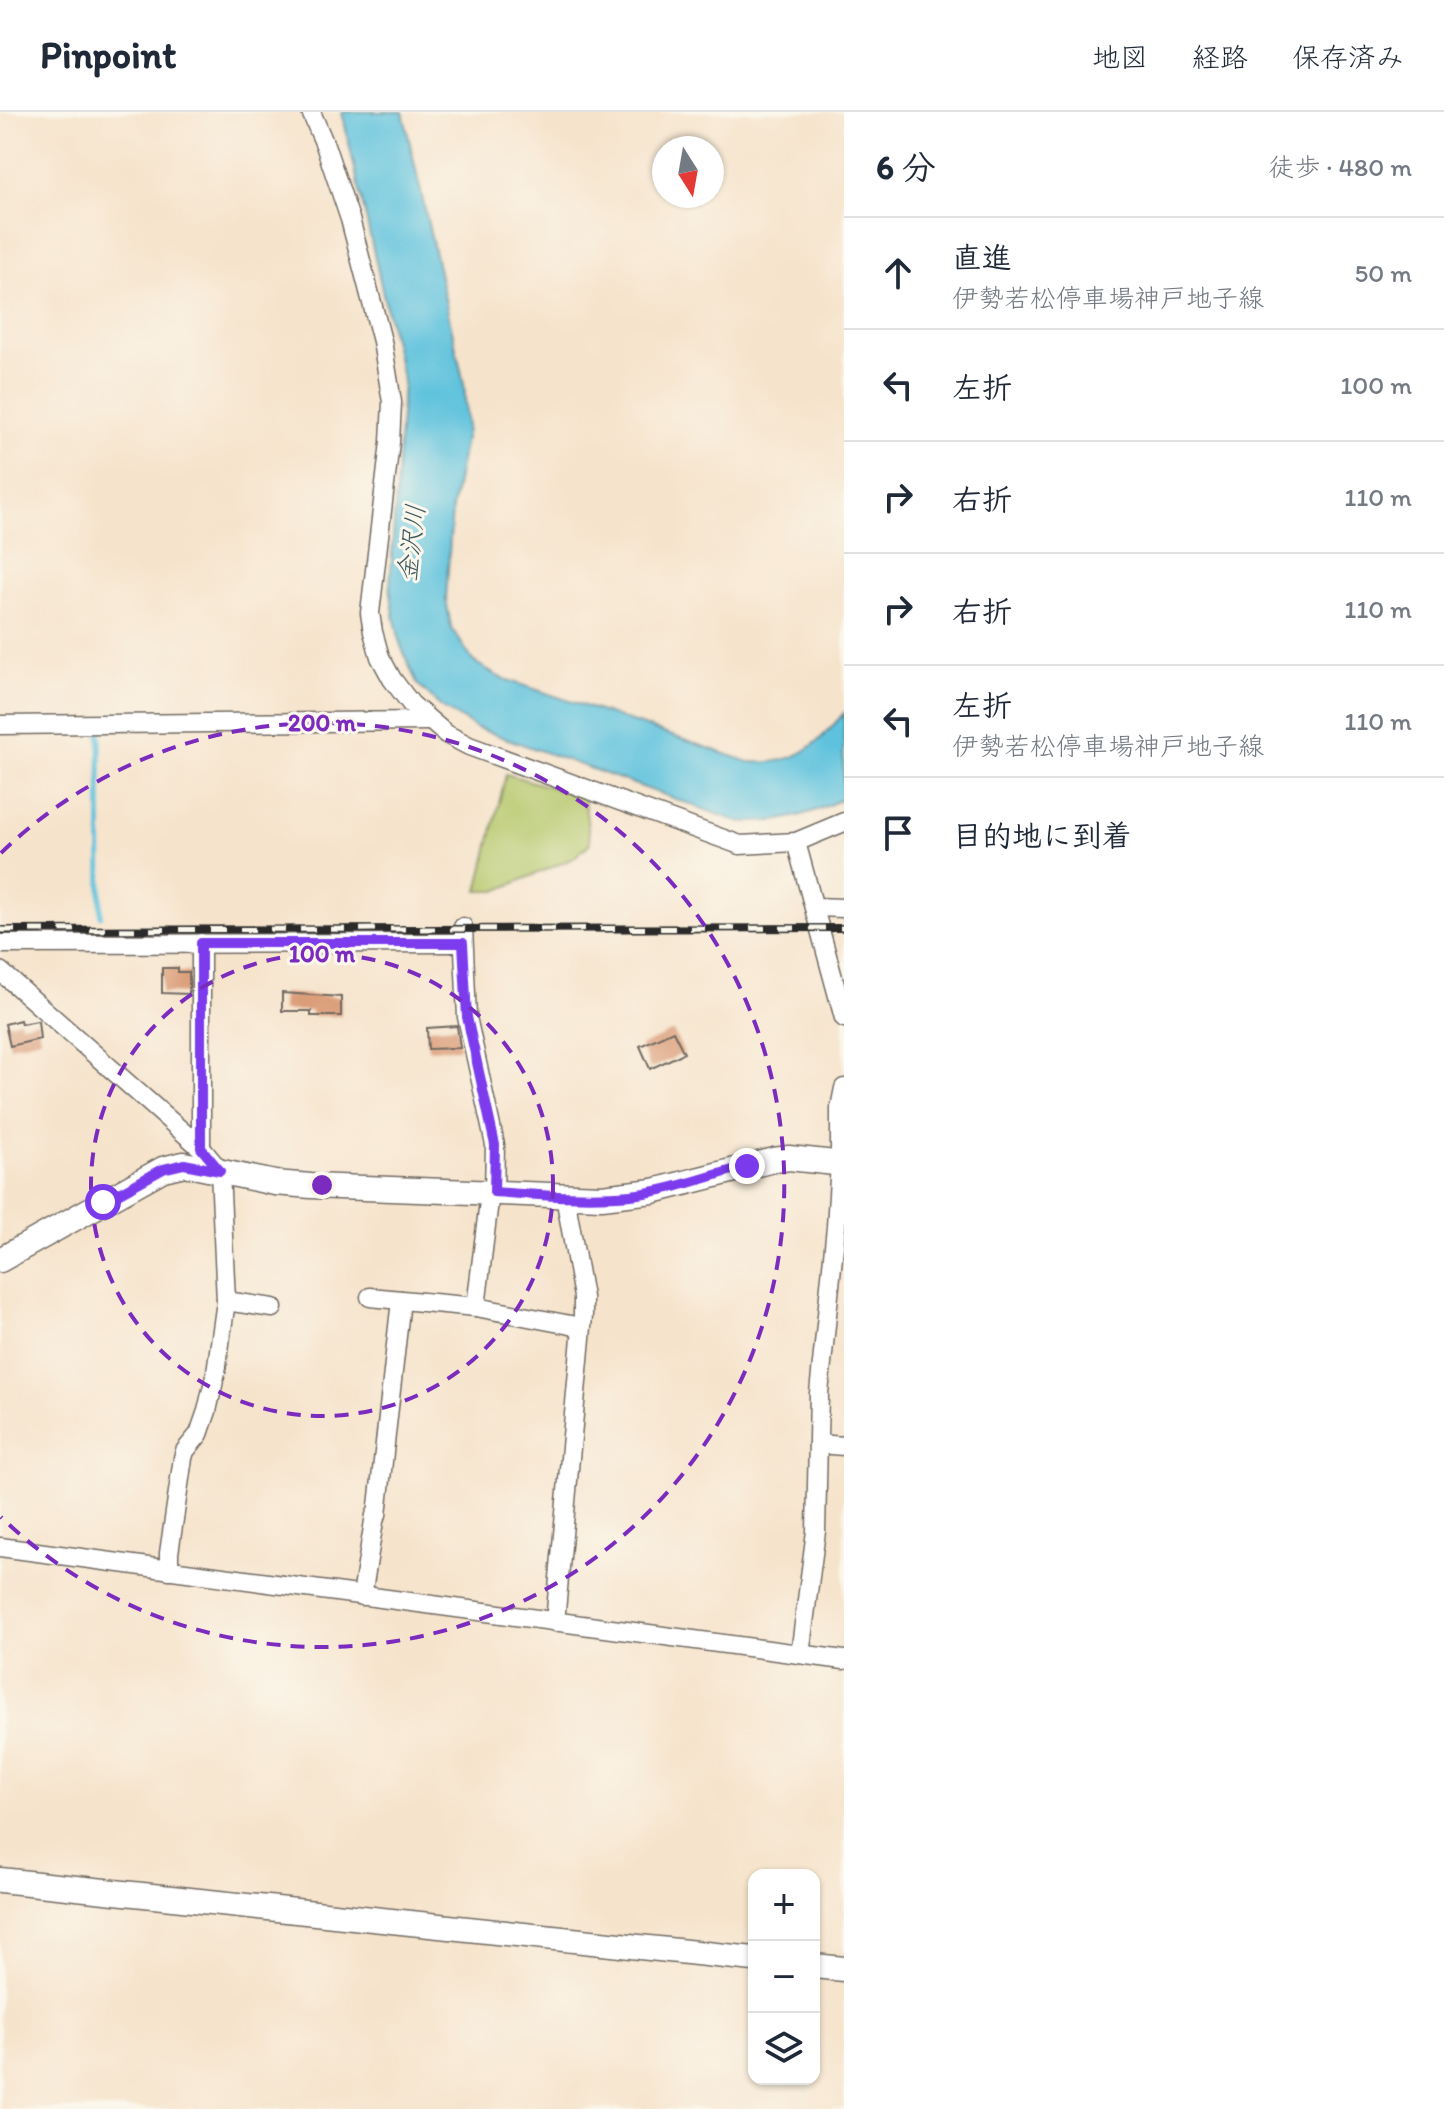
<!DOCTYPE html>
<html lang="ja">
<head>
<meta charset="utf-8">
<style>
  :root { --surface:#fff; --page:#f6f6f7; --text:#1f2937; --muted:#747a83; --line:#e0e1e3 }
  body { margin:0; font-family:Itim,"Klee One",sans-serif; background:var(--page); color:var(--text) }
  .controls { position:absolute; right:24px; bottom:24px; display:grid; overflow:hidden; border-radius:16px; box-shadow:0 2px 6px #0004 }
  .controls button { width:72px; height:72px; display:grid; place-items:center; padding:0; border:0; border-bottom:2px solid var(--line); background:var(--surface); color:var(--text); font:40px sans-serif }
  .compass { position:absolute; left:652px; top:24px; width:72px; height:72px; border-radius:50%; background:var(--surface); box-shadow:0 2px 6px #0004; rotate:169deg }
  .stop { position:absolute; width:24px; height:24px; margin:-18px; border:6px solid #7c3aed; border-radius:50%; background:#fff }
  .stop.end { background:#7c3aed; border-color:#fff; box-shadow:0 2px 8px #0008 }
  .list { margin:0; padding:0; list-style:none }
  h2 { display:flex; justify-content:space-between; align-items:center; height:104px; margin:0; padding:0 32px; font-size:34px }
  h2 small { font-size:26px; font-weight:400; color:var(--muted) }
  .list li { display:grid; grid-template-columns:52px 1fr auto; gap:24px; align-items:center; box-sizing:border-box; height:112px; padding:0 32px; border-top:2px solid var(--line) }
  .list b { display:block; font-size:30px; white-space:nowrap }
  .list p { margin:0; font-size:26px; white-space:nowrap; color:var(--muted) }
  .list em { font-size:26px; font-style:normal; color:var(--muted) }
  .icon { flex:none; width:44px; height:44px; fill:none; stroke:currentColor; stroke-width:2; stroke-linecap:round; stroke-linejoin:round }
  .map { position:relative; flex:none; width:844px; height:1997px; overflow:hidden }
  header { display:flex; align-items:center; gap:48px; box-sizing:border-box; height:112px; padding:0 40px; background:var(--surface); border-bottom:2px solid var(--line) }
  header strong { font-size:38px }
  nav { display:flex; gap:44px; margin-inline-start:auto; font-size:28px }
  main { display:flex }
  aside { flex:1; background:var(--surface) }
  .map>svg:first-child { display:block }
</style>
</head>
<body>
<header>
<strong>Pinpoint</strong>
<nav><a>地図</a><a>経路</a><a>保存済み</a></nav>
</header>
<main>
<div class="map">
<svg width="844" height="1997" viewBox="0 0 844 1997">
  <rect width="100%" height="100%" fill="#fbf7ec"/>
  <filter id="ink" filterUnits="userSpaceOnUse"><feTurbulence type="fractalNoise" baseFrequency=".0125" numOctaves="2"/><feDisplacementMap in="SourceGraphic" scale="16" xChannelSelector="R" yChannelSelector="G"/><feConvolveMatrix kernelMatrix="1 2 1 2 8 2 1 2 1" color-interpolation-filters="sRGB"/></filter>
  <filter id="wash" filterUnits="userSpaceOnUse"><feTurbulence type="fractalNoise" baseFrequency=".006" numOctaves="4" result="noise"/><feDisplacementMap in="SourceGraphic" scale="32" xChannelSelector="R" yChannelSelector="G"/><feGaussianBlur stdDeviation="1.8" result="paint"/><feColorMatrix in="noise" values="0 0 0 0 0 0 0 0 0 0 0 0 0 0 0 0 0 1.4 0 .05"/><feComposite in="paint" operator="in"/></filter>
  <g filter="url(#wash)">
    <rect width="100%" height="100%" fill="#f6e3cb"/>
    <!-- green -->
    <path fill="#b5c76b" stroke="#70794b" stroke-width="2" d="M506 662 584 685 590 731 574 746 496 779H478Z"/>
    <!-- water -->
    <path fill="#5fc2dd" stroke="#457684" stroke-width="2" d="M342 0H403L464 272 467 316 452 396 446 487 451 515 473 549 499 565 749 650C796 654 815 635 844 601L843 686C809 704 775 713 737 709L477 616 441 595 417 572 401 534 394 503 390 474 403 270Z"/>
    <g fill="none" stroke-linecap="round" stroke-linejoin="round">
      <!-- stream -->
      <path stroke="#5fc2dd" stroke-width="5" d="M100 620 101 804"/>
    </g>
    <g id="blocks">
      <!-- building -->
      <g fill="#d99872">
        <path d="M162 856H178V860H189V882L162 881Z"/>
        <path d="M282 881 341 885V904H311V899H282Z"/>
        <path d="M20 908 21 912 38 909 40 927 10 934 5 912Z"/>
        <path d="M457 914 460 936 428 937 427 916Z"/>
        <path d="M673 919 684 941 650 957 640 934Z"/>
      </g>
    </g>
  </g>
  <g filter="url(#ink)">
    <use href="#blocks" fill-opacity="0" stroke="#726b63" stroke-width="2"/>
    <g fill="none" stroke-linecap="round" stroke-linejoin="round">
      <defs>
        <g id="street">
          <path d="M311 0 325 33 350 107 382 229 392 290 390 330 370 501 373 520 380 545 392 567 411 592 446 622 469 634 740 733 796 730 844 710"/>
          <path d="M0 613 428 609"/>
          <path d="M796 730 844 906"/>
          <path d="M814 795 844 796"/>
          <path d="M463 815 467 905 495 1033 494 1080"/>
          <path d="M201 831V1036"/>
          <path d="M0 832 463 831"/>
          <path d="M0 859 201 1036 220 1059 226 1189 216 1260 207 1299 199 1322 185 1339 183 1346 169 1441V1458"/>
          <path d="M370 1185 476 1195 581 1215"/>
          <path d="M226 1189 273 1196"/>
          <path d="M476 1195 490 1081"/>
          <path d="M818 1332 844 1334"/>
          <path d="M377 1403 401 1188"/>
          <path d="M0 1435 844 1548"/>
          <path d="M362 1484 375 1403"/>
          <path d="M555 1510 583 1204V1185L565 1084"/>
          <path d="M800 1542 816 1419 819 1281 836 1115 840 1051V996L844 976"/>
        </g>
        <g id="secondary">
          <path d="M0 1148 163 1057 184 1052 275 1071 311 1074 602 1085 653 1079 774 1048 789 1046 844 1052"/>
          <path d="M0 1768 754 1847"/>
          <path d="M814 1854 844 1857"/>
        </g>
      </defs>
      <!-- street casing -->
      <use href="#street" stroke="#726b63" stroke-width="21"/>
      <!-- secondary casing -->
      <use href="#secondary" stroke="#726b63" stroke-width="27"/>
      <!-- street -->
      <use href="#street" stroke="#fff" stroke-width="18"/>
      <!-- secondary -->
      <use href="#secondary" stroke="#fff" stroke-width="24"/>
      <defs>
        <path id="rail" d="M0 818 844 816"/>
      </defs>
      <!-- rail casing -->
      <use href="#rail" stroke="#2b2b2b" stroke-width="8"/>
      <!-- rail -->
      <use href="#rail" stroke="#fbf7ec" stroke-width="5" stroke-dasharray="15" stroke-linecap="butt"/>
    </g>
  </g>
  <g fill="none" stroke-linecap="round" stroke-linejoin="round" filter="url(#ink)">
    <!-- route -->
    <path stroke="#7c3aed" stroke-width="10" d="M103 1090 163 1057 184 1052 220 1059 201 1036V831H463L467 905 495 1033 494 1080C539 1083 586 1087 631 1083 670 1079 709 1064 747 1054"/>
  </g>
  <!-- distance rings -->
  <g fill="none" stroke="#7b2cbf" stroke-width="4" stroke-dasharray="14 10">
    <circle cx="322" cy="1073" r="231"/>
    <path d="M1 741A462 462 0 1 1 1 1405"/>
  </g>
  <g text-anchor="middle" stroke-width="6" stroke-linejoin="round" paint-order="stroke">
    <!-- water labels -->
    <g font-size="26" font-style="italic" fill="#3b5860" stroke="#fbf7ec">
      <text transform="translate(411 431) rotate(-83)" y="9">金沢川</text>
    </g>
  </g>
  <circle cx="322" cy="1073" r="12" fill="#7b2cbf" stroke="#fbf7ec" stroke-width="4"/>
  <g font-size="24" text-anchor="middle" font-weight="bold" fill="#7b2cbf" stroke="#fbf7ec" stroke-width="6" stroke-linejoin="round" paint-order="stroke">
    <text x="322" y="619">200 m</text>
    <text x="322" y="850">100 m</text>
  </g>
</svg>
<div class="controls">
<button>+</button>
<button>−</button>
<button><svg class="icon" aria-label="layers" viewBox="0 0 24 24"><path d="M12 4l9 5-9 5-9-5zM3 14l9 5 9-5"/></svg></button>
</div>
<svg class="compass" viewBox="-18 -18 36 36"><path d="M0-13l5 13h-10z" fill="#e53935"/><path d="M0 13l5-13h-10z" fill="#747a83"/></svg>
<div class="stop" style="left:103px;top:1090px"></div>
<div class="stop end" style="left:747px;top:1054px"></div>
</div>
<aside>
<h2>6 分<small>徒歩 · 480 m</small></h2>
<ul class="list">
<li><svg class="icon" aria-label="ahead" viewBox="0 0 24 24"><path d="M12 20V5M6 11l6-6 6 6"/></svg><div><b>直進</b><p>伊勢若松停車場神戸地子線</p></div><em>50 m</em></li>
<li><svg class="icon" aria-label="left" viewBox="0 0 24 24"><path d="M17 20v-9H6M10 6l-5 5 5 5"/></svg><div><b>左折</b></div><em>100 m</em></li>
<li><svg class="icon" aria-label="right" viewBox="0 0 24 24"><path d="M7 20v-9h11M14 6l5 5-5 5"/></svg><div><b>右折</b></div><em>110 m</em></li>
<li><svg class="icon" aria-label="right" viewBox="0 0 24 24"><path d="M7 20v-9h11M14 6l5 5-5 5"/></svg><div><b>右折</b></div><em>110 m</em></li>
<li><svg class="icon" aria-label="left" viewBox="0 0 24 24"><path d="M17 20v-9H6M10 6l-5 5 5 5"/></svg><div><b>左折</b><p>伊勢若松停車場神戸地子線</p></div><em>110 m</em></li>
<li><svg class="icon" aria-label="arrive" viewBox="0 0 24 24"><path d="M6 21V4h12l-3 4 3 4H6"/></svg><div><b>目的地に到着</b></div></li>
</ul>
</aside>
</main>
</body>
</html>
